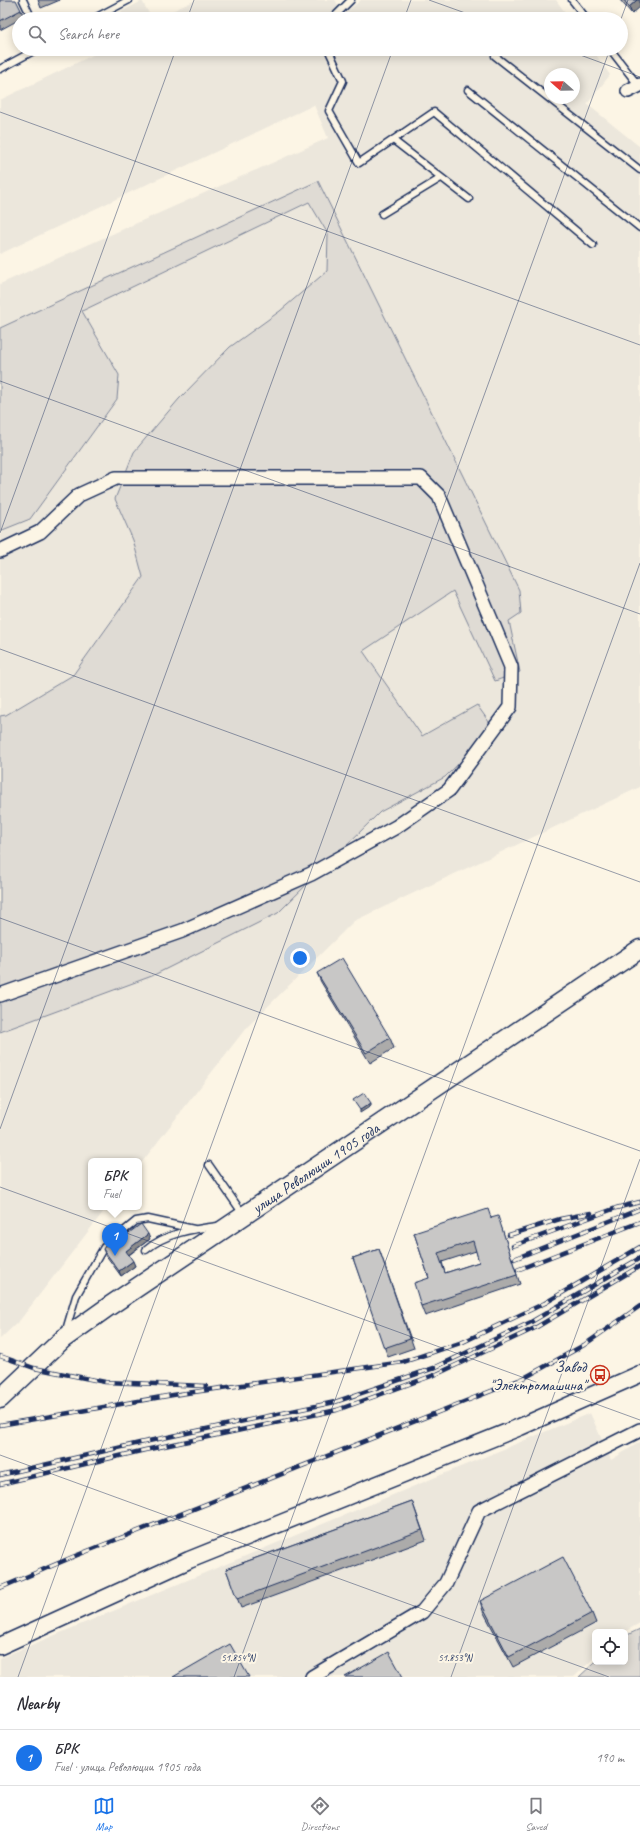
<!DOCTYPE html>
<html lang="en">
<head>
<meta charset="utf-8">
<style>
  :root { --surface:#fff; --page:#f7f7f7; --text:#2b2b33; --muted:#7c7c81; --line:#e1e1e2; --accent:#1a73e8 }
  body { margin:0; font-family:Caveat,sans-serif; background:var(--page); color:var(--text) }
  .controls { position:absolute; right:12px; bottom:12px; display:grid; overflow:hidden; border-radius:6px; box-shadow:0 2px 10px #0003 }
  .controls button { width:36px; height:36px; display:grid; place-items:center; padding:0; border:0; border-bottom:1px solid var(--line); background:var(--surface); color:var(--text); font:20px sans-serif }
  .compass { position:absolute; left:544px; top:68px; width:36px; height:36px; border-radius:50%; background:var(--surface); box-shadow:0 2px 10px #0003; rotate:290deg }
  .you { position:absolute; left:300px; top:958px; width:14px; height:14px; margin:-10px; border:3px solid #fff; border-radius:50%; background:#1a73e8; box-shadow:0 0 0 6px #1a73e833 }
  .badge { display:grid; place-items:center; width:26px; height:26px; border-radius:50%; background:var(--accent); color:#fff; font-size:13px; font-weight:700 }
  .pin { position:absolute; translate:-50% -33px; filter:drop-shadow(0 1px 2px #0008) }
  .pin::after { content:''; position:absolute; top:21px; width:14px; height:12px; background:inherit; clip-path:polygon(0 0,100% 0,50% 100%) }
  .popup { position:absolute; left:88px; top:1158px; width:54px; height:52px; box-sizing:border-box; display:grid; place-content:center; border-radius:6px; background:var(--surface); filter:drop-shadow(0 1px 3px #0005); font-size:13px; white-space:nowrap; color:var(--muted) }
  .popup b { font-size:15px; color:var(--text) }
  .popup::after { content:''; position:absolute; left:50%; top:100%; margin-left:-8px; border:8px solid transparent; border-top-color:var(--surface) }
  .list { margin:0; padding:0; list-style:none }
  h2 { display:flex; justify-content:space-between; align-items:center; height:52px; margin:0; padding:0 16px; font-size:17px }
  h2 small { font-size:13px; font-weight:400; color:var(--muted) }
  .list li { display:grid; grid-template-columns:26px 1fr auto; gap:12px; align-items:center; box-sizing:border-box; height:56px; padding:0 16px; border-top:1px solid var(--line) }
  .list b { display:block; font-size:15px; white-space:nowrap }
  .list p { margin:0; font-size:13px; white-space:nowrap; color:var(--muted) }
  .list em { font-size:13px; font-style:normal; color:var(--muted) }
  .icon { flex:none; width:22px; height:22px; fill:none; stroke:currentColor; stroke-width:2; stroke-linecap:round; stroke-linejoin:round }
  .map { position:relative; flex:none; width:640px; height:1677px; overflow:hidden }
  .search { position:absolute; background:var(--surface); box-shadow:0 2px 10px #0003; left:12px; right:12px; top:12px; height:44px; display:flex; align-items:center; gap:10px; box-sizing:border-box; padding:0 14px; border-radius:22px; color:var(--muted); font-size:15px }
  .sheet { height:108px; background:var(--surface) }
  nav { display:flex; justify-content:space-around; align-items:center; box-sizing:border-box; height:56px; border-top:1px solid var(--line); background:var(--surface); font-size:11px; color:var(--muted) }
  nav a { display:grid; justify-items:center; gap:2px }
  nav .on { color:var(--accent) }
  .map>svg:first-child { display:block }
</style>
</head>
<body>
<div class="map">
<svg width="640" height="1677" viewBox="0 0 640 1677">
  <rect width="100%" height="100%" fill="#fcf5e5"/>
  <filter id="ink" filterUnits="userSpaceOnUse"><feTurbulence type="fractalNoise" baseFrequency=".025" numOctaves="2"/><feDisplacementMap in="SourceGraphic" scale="8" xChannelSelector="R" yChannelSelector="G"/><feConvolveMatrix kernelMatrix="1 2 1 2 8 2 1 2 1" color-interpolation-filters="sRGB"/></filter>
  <g filter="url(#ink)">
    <!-- built -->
    <g fill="#ece7dc" fill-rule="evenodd">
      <path d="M196 0H335L344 14 361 0H556L570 19H155Z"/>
      <path d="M142 1 152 19H107Z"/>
      <path d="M96 49H592L610 75 587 104 640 147V787L354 921 246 1028 139 1166V1161H91V1207H107L20 1320 0 1339V284L328 138 314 105 0 254V100L97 53ZM550 74H574V98H550Z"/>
      <path d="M590 1413 611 1460 640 1442V1623L624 1632H595V1657L574 1677H0V1658Z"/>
    </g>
    <!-- green -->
    <g fill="#dfdbd4" stroke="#7d8599">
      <path d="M318 181 519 590 521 613 509 621 520 672 495 681 453 591 363 651 422 736 477 705 494 729 445 777 380 812 278 913 152 976 0 1032V716L6 715 73 675 143 577 133 540 115 499 134 452 179 399 230 347 280 311 327 271 328 234 309 202 82 311 119 375 117 399 30 519 0 531V328Z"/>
      <path d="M640 1629V1677H579L595 1662H625V1636Z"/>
    </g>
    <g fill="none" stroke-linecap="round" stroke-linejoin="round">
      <defs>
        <g id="service">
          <path d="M23 0 32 19"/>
          <path d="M572 0 587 19"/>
          <path d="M93 19 129 0"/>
          <path d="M332 19 351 0"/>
          <path d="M328 49 343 81 329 111 359 163 434 112 593 245"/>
          <path d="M610 49 638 85"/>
          <path d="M495 56 640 170"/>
          <path d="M0 69 37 49"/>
          <path d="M468 90 640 228"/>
          <path d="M393 140 469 199"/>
          <path d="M382 214 441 178"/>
          <path d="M209 1165 243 1214"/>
          <path d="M146 1250C165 1233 193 1229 218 1226"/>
          <path d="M66 1330 76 1296 104 1247 114 1239 136 1221 148 1219 194 1229"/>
        </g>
        <g id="minor">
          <path d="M628 91 640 85"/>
          <path d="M0 551 40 532 79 495 116 478H421L439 496 511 667 510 707 449 790 396 827 311 874 182 931 0 995"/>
          <path d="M312 1677 422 1612 446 1583 479 1511 640 1430"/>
        </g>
        <path id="tertiary" d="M0 1646 189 1560 520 1427 640 1374"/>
        <g id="secondary">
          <path id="s1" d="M0 1399 63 1339 108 1307 640 949"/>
        </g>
      </defs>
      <!-- service casing -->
      <use href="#service" stroke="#1b2f5e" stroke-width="9"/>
      <!-- minor casing -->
      <use href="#minor" stroke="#1b2f5e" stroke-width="16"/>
      <!-- tertiary casing -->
      <use href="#tertiary" stroke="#1b2f5e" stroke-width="19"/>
      <!-- secondary casing -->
      <use href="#secondary" stroke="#1b2f5e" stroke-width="21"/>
      <!-- service -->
      <use href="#service" stroke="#fcf5e5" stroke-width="6"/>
      <!-- minor -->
      <use href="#minor" stroke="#fcf5e5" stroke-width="13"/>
      <!-- tertiary -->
      <use href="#tertiary" stroke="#fcf5e5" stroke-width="16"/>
      <!-- secondary -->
      <use href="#secondary" stroke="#fcf5e5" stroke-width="18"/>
      <defs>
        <g id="rail">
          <path d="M509 1235 560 1219 591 1213"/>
          <path d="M513 1246 616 1208 640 1202"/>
          <path d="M514 1259 640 1209"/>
          <path d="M517 1270 640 1222"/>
          <path d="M0 1356 34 1368 105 1382 206 1386"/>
          <path d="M0 1425 173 1395 403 1362 463 1342 545 1303 640 1247"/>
          <path d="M0 1475 144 1442 335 1402 434 1368 531 1322 640 1258"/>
          <path d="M0 1484 145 1450 337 1410 437 1374 535 1328 640 1266"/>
          <path d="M0 1588 75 1556 524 1378 584 1345 640 1306"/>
        </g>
      </defs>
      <!-- rail casing -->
      <use href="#rail" stroke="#1b2f5e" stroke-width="4.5"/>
      <!-- rail -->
      <use href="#rail" stroke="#fcf5e5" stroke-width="3" stroke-dasharray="9" stroke-linecap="butt"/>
    </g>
    <!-- wall -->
    <g fill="#acabaa" stroke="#1b2f5e" fill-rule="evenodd">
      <path d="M0 0 21 10 24 17 0 30Z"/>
      <path d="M38 0H60L41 8Z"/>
      <path d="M620 0H640L632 14Z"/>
      <path d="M317 973 390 1038 394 1048 370 1063 321 982Z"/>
      <path d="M492 1218 501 1226 520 1284 425 1316 421 1306 429 1278 414 1233ZM476 1251 479 1262 445 1273 442 1262Z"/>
      <path d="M150 1239 129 1255 135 1266 121 1276 105 1254 103 1249 118 1241Z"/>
      <path d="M379 1249 414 1348 388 1357 353 1258Z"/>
      <path d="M412 1501 426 1540 241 1608 226 1569Z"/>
      <path d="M480 1601 592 1613 596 1623 513 1667 483 1611Z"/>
    </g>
    <!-- shaded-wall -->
    <g fill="#8c8b8b" stroke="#1b2f5e">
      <path d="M637 0H640V7L632 14 629 7Z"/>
      <path d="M371 1103V1106L360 1113V1110Z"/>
      <path d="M148 1234 150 1239 127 1256 126 1251Z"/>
      <path d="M133 1261 135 1266 121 1276 119 1271Z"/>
    </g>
    <!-- building -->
    <g fill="#c8c7c6" stroke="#1b2f5e" fill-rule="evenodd">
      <path d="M0 0H16L21 10 0 21Z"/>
      <path d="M624 0H637L629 7Z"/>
      <path d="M342 958 390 1038 366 1053 317 973Z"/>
      <path d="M364 1093 371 1103 360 1110 353 1100Z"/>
      <path d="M488 1209 491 1218 498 1216 517 1275 421 1306 414 1283 429 1278 414 1233ZM473 1241 479 1262 445 1273 438 1253Z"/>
      <path d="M141 1224 148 1234 126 1251 133 1261 119 1271 103 1249 105 1246 116 1238 118 1241Z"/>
      <path d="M379 1249 410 1339 384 1348 353 1258Z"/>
      <path d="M412 1501 422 1530 237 1599 226 1569Z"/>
      <path d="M563 1557 592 1613 509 1657 480 1601Z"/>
      <path d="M230 1644 249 1677H173Z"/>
      <path d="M389 1652 403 1677H345Z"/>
    </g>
  </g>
  <!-- ticks -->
  <path fill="none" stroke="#1b2f5e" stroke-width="1" stroke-opacity="0.45" d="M429 0 482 19M187 19 194 0M404 19 411 0M621 19 628 0M564 49 640 77M0 112 640 345M0 381 640 614M0 533 176 49M0 649 640 882M0 918 640 1151M0 1129 393 49M0 1187 640 1420M0 1455 609 1677M18 1677 610 49M234 1677 640 563M451 1677 640 1159"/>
  <!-- icons -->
  <defs>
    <symbol id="bus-ring" viewBox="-11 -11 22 22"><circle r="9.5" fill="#fcf5e5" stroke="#c8321e" stroke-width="1.5"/><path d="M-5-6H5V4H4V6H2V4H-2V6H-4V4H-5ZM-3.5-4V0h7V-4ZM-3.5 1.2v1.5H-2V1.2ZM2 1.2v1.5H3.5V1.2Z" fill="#c8321e"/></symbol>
  </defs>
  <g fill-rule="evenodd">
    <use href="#bus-ring" x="589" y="1364" width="22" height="22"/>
  </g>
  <g text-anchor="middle" stroke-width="4" stroke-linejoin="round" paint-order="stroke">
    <!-- street labels -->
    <g font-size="16" fill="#1b2f5e" stroke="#fcf5e5">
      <text dy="6" stroke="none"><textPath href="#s1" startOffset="392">улица Революции 1905 года</textPath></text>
    </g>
    <!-- poi labels -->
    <g font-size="16" fill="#1b2f5e" stroke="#fcf5e5" text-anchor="end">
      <text x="586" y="1372">Завод<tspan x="586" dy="18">"Электромашина"</tspan></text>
    </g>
  </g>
  <g font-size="10" text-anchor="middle" fill="#1b2f5e" stroke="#fcf5e5" stroke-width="4" stroke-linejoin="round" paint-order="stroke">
    <text x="238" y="1661">51.854°N</text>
    <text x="455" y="1661">51.853°N</text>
  </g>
</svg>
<div class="controls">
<button><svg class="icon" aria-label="locate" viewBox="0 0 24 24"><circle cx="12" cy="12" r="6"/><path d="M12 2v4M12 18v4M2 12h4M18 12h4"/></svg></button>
</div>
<svg class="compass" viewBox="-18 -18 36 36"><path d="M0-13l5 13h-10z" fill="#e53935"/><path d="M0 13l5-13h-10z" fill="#7c7c81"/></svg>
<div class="you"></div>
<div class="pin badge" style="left:115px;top:1256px">1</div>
<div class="popup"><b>БРК</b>Fuel</div>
<div class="search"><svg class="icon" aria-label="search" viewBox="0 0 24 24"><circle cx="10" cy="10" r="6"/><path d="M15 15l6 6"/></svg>Search here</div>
</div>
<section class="sheet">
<h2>Nearby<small></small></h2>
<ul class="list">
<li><span class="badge">1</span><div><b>БРК</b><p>Fuel · улица Революции 1905 года</p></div><em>190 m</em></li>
</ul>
</section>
<nav>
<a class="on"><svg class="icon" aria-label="map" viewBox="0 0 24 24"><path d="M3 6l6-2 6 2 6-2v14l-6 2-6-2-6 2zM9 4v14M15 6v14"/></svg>Map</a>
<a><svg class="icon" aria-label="directions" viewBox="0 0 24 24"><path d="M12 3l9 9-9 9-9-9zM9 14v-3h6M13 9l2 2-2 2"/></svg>Directions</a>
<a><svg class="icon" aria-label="saved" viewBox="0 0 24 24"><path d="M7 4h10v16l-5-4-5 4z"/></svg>Saved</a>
</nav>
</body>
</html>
